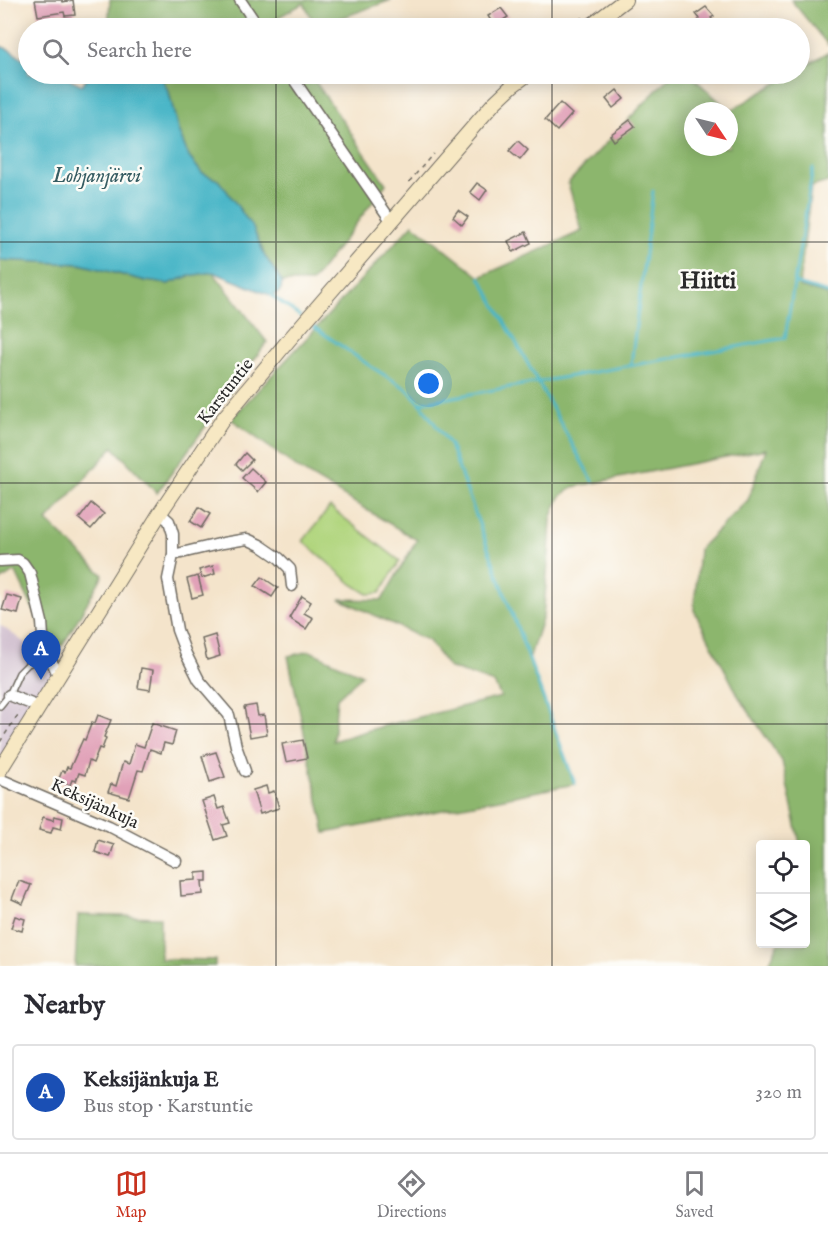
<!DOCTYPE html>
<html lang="en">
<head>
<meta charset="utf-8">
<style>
  :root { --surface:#fff; --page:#f7f7f7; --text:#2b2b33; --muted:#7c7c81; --line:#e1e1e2; --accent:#c8321e }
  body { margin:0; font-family:"IM FELL English",serif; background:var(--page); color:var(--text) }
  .controls { position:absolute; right:18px; bottom:18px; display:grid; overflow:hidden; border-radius:6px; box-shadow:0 3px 15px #0003 }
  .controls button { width:54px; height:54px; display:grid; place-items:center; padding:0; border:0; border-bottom:2px solid var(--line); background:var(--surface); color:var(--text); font:30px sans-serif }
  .compass { position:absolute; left:684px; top:102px; width:54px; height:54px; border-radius:50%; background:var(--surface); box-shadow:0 3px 15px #0003; rotate:125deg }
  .you { position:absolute; left:429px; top:384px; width:21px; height:21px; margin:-15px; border:4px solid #fff; border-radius:50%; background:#1a73e8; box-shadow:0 0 0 9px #1a73e833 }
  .badge { display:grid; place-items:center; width:39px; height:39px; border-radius:50%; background:var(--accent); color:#fff; font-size:20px; font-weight:700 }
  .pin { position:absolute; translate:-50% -50px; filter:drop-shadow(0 2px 3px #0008) }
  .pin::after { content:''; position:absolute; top:32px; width:21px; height:18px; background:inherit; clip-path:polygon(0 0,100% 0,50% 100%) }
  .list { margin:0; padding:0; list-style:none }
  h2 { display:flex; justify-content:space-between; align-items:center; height:78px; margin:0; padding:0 24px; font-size:26px }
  h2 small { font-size:20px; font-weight:400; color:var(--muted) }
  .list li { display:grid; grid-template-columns:39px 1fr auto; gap:18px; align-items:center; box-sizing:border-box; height:96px; margin:0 12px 12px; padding:0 12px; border:2px solid var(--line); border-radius:6px }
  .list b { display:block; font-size:22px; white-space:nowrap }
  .list p { margin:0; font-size:20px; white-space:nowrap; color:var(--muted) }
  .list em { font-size:20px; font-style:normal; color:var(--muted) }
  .icon { flex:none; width:33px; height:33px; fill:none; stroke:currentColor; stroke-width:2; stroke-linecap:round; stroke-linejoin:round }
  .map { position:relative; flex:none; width:828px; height:966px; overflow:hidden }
  .search { position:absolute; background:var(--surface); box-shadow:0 3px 15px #0003; left:18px; right:18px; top:18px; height:66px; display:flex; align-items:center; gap:15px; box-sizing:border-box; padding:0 21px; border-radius:33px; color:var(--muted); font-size:22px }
  .sheet { height:186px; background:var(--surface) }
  nav { display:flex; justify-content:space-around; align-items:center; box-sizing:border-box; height:84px; border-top:2px solid var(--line); background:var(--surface); font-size:16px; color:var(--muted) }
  nav a { display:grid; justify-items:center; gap:3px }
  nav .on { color:var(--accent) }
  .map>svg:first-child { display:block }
</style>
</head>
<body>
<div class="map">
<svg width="828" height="966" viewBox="0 0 828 966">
  <rect width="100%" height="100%" fill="#fdfcf7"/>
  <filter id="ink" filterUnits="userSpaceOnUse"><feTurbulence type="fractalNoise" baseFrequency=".0167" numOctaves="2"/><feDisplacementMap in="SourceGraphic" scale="12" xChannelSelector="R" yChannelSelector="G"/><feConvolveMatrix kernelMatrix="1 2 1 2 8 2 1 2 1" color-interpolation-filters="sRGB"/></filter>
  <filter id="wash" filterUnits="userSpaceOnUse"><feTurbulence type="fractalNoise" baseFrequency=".008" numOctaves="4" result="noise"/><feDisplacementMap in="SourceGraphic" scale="24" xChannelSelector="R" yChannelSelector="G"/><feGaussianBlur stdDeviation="1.35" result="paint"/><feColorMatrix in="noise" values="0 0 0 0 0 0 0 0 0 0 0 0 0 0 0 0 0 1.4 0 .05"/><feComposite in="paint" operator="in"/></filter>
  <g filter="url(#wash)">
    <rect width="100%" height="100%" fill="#f4e4cb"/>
    <!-- industrial -->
    <path fill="#cfbdce" d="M0 625 52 662 59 677 0 770Z"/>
    <!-- green -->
    <path fill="#b1d57e" stroke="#6e8054" stroke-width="1.5" d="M330 507 400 561 380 593 368 594 352 584 303 541Z"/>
    <!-- forest -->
    <g fill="#8cb66d" stroke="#5c704c" stroke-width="1.5" fill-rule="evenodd">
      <path d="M110 0H391L316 27 304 3 273 20 278 28H108Z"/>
      <path d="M791 0H828V45Z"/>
      <path d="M828 52V182L811 187 799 287 828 295V966H768L778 944H806V881C808 873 806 854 806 844H800L782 761 739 697 694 610 699 549 748 500 766 449 573 487 560 497 551 518 549 553 543 616 529 659 575 784 325 833 288 656 310 651 362 675 337 698 333 741 383 726 501 697 494 683 448 667 429 641 340 599 382 600 417 540 300 470 231 419 413 224 480 277 582 231 568 183 672 74H689L730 111 792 74H800V69ZM693 111H729V147H693Z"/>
      <path d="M159 74H310L386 184 312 282H282L265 256 253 228 218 180 202 173 189 157 178 130 169 92Z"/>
      <path d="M0 260 80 264 146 281 168 284 189 276 213 272 267 342 157 493 113 447 47 521 103 575 63 645 51 646 15 571 0 581Z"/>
      <path d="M78 915 160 917V959L215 960V966H75Z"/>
    </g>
    <!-- water -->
    <path fill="#4ab6c7" stroke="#3a7079" stroke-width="1.5" d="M0 46 10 50 28 63V74H55L64 76 82 85 89 74H159L169 92 178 130 189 157 202 173 218 180 227 191 253 228 265 256 282 282 281 290 278 293 272 296 213 272 189 276 168 284 146 281 80 264 0 260Z"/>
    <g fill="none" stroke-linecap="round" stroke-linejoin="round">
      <!-- stream -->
      <g stroke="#4ab6c7" stroke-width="3">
        <path d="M480 277 593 482"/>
        <path d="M794 283 828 293"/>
        <path d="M272 296 300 316"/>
        <path d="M314 327 370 366 407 389 420 403 450 445 575 784"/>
        <path d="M631 365 653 191"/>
        <path d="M420 403 785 338 813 168"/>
      </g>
    </g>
    <g id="blocks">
      <!-- building -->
      <g fill="#e1a1b8">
        <path d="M35 0H62L63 2 73 0 75 15 65 16 64 12 38 16Z"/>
        <path d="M706 7 714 16 711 18 720 28H703L697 22 700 19 696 14Z"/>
        <path d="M501 8 508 17 494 26 488 16Z"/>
        <path d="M617 90 624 99 613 108 606 99Z"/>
        <path d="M560 103 572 114 557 131 545 120Z"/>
        <path d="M630 120 635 126 614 141 610 135Z"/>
        <path d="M518 141 528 150 520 160 509 151Z"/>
        <path d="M477 183 487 190 480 200 470 192Z"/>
        <path d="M458 210 468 217 462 225 453 217Z"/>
        <path d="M526 232 531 243 513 252 508 241Z"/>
        <path d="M245 453 252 460 242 470 236 464Z"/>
        <path d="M251 468 266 482 258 492 242 478Z"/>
        <path d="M91 503 104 514 91 529 79 519Z"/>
        <path d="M199 507 210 514 201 528 190 521Z"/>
        <path d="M213 566 215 574 202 578 199 570Z"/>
        <path d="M198 576 203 595 192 598 187 579Z"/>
        <path d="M262 577 278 588 272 597 255 586Z"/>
        <path d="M7 595 22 599 18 614 2 610Z"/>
        <path d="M302 596 311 602 304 613 313 618 306 629 289 618Z"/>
        <path d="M215 635 220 656 207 660 202 639Z"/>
        <path d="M141 668 153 670 150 690 138 688Z"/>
        <path d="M256 705 258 716 264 715 267 734 250 737 244 707Z"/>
        <path d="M98 715 111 720 104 737 106 738 102 749 99 748 93 763 89 761 85 775 79 773 76 781 72 780 70 785 58 781 62 771 65 772 67 767 70 768 83 739 85 740 92 722 95 723Z"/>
        <path d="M152 723 176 731 172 745 164 743 161 753 150 749 143 771 138 770 129 798 108 792 111 784 116 786 123 762 129 764 135 744 144 747Z"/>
        <path d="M303 740 307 758 286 762 282 744Z"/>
        <path d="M216 752 225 777 210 782 202 756Z"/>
        <path d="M266 786 268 793 274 791 279 808 260 814 253 790Z"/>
        <path d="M214 797 218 809 224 807 230 823 223 825 227 836 215 840 202 801Z"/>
        <path d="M54 816 63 818 61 829 53 827 51 833 39 830 43 817 53 820Z"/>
        <path d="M98 840 114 845 110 857 95 852Z"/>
        <path d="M207 872V881H202L203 894 181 896 180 881 196 880V873Z"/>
        <path d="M19 881 31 885 23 904 12 899Z"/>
        <path d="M15 916 25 919 22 931 11 928Z"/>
      </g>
    </g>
  </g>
  <g filter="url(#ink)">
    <use href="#blocks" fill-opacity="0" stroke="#716c63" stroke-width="1.5"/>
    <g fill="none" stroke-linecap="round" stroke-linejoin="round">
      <defs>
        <path id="lane" d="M0 706 9 695 19 673 28 664 39 659 49 661"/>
        <g id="street">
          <path d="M240 0 259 28"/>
          <path d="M290 74 392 222"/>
          <path d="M160 513 169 521 173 534V555L168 579 177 630 186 654 199 680 229 715 236 746 245 771"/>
          <path d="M173 555 223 543 247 539 260 545 279 558 290 569 292 586"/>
          <path d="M0 561 18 560 23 563 30 573 42 622 44 651 52 662 59 677"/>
          <path d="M9 695 39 707"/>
          <path d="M0 779 109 826 176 861"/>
        </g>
        <g id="secondary">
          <path d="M588 28 625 0"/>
          <path d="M0 770 160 513 223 419 288 341 494 103 513 85 528 74"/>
        </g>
      </defs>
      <!-- lane casing -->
      <use href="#lane" stroke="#716c63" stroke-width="8"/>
      <!-- street casing -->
      <use href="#street" stroke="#716c63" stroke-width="13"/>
      <!-- secondary casing -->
      <use href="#secondary" stroke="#716c63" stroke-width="16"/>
      <!-- path -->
      <g stroke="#716c63" stroke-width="1.5" stroke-dasharray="4.5 4.5" stroke-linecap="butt">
        <path d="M566 28 582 17"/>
        <path d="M500 79 506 74"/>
        <path d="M409 182 433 154"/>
        <path d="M0 742 20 712"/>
      </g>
      <!-- lane -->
      <use href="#lane" stroke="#fff" stroke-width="5"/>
      <!-- street -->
      <use href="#street" stroke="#fff" stroke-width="10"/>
      <!-- secondary -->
      <use href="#secondary" stroke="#f7e8c3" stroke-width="14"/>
    </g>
  </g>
  <!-- grid -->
  <path fill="none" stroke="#2b2b2b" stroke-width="1.5" stroke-opacity="0.55" d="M276 0V28M552 0V28M276 74V966M552 74V966M0 242H828M0 483H828M0 724H828"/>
  <g text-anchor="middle" stroke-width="5" stroke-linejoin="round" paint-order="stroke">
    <!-- street labels -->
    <g font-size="18" fill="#2b2b2b" stroke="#fdfcf7">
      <text transform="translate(225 391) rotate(-52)" y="6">Karstuntie</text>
      <text transform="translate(95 803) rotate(25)" y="6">Keksijänkuja</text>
    </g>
    <!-- water labels -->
    <g font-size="20" font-style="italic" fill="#365c62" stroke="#fdfcf7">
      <text x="97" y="182">Lohjanjärvi</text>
    </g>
    <!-- district labels -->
    <g font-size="24" font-weight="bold" fill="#2b2b2b" stroke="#fdfcf7">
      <text x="708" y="288">Hiitti</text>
    </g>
  </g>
</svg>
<div class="controls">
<button><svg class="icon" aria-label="locate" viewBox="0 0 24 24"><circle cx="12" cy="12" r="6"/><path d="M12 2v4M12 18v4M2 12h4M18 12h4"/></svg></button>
<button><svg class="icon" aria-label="layers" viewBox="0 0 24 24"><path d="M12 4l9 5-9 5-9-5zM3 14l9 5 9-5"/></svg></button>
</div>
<svg class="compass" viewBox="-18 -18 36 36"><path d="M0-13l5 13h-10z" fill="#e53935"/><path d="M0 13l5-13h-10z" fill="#7c7c81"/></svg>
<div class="you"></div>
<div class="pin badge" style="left:41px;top:680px;background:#1a4fb4">A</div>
<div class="search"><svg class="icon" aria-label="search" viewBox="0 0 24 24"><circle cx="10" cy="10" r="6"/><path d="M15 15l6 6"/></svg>Search here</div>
</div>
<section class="sheet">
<h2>Nearby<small></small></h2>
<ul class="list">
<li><span class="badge" style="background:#1a4fb4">A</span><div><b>Keksijänkuja E</b><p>Bus stop · Karstuntie</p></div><em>320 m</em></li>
</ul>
</section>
<nav>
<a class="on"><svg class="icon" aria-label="map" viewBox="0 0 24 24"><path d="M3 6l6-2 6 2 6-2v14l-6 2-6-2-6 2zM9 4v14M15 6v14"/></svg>Map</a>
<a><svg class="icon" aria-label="directions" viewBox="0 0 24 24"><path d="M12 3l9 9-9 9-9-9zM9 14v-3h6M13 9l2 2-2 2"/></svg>Directions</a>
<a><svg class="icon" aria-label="saved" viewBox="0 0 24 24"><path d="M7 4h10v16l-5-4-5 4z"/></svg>Saved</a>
</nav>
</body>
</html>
